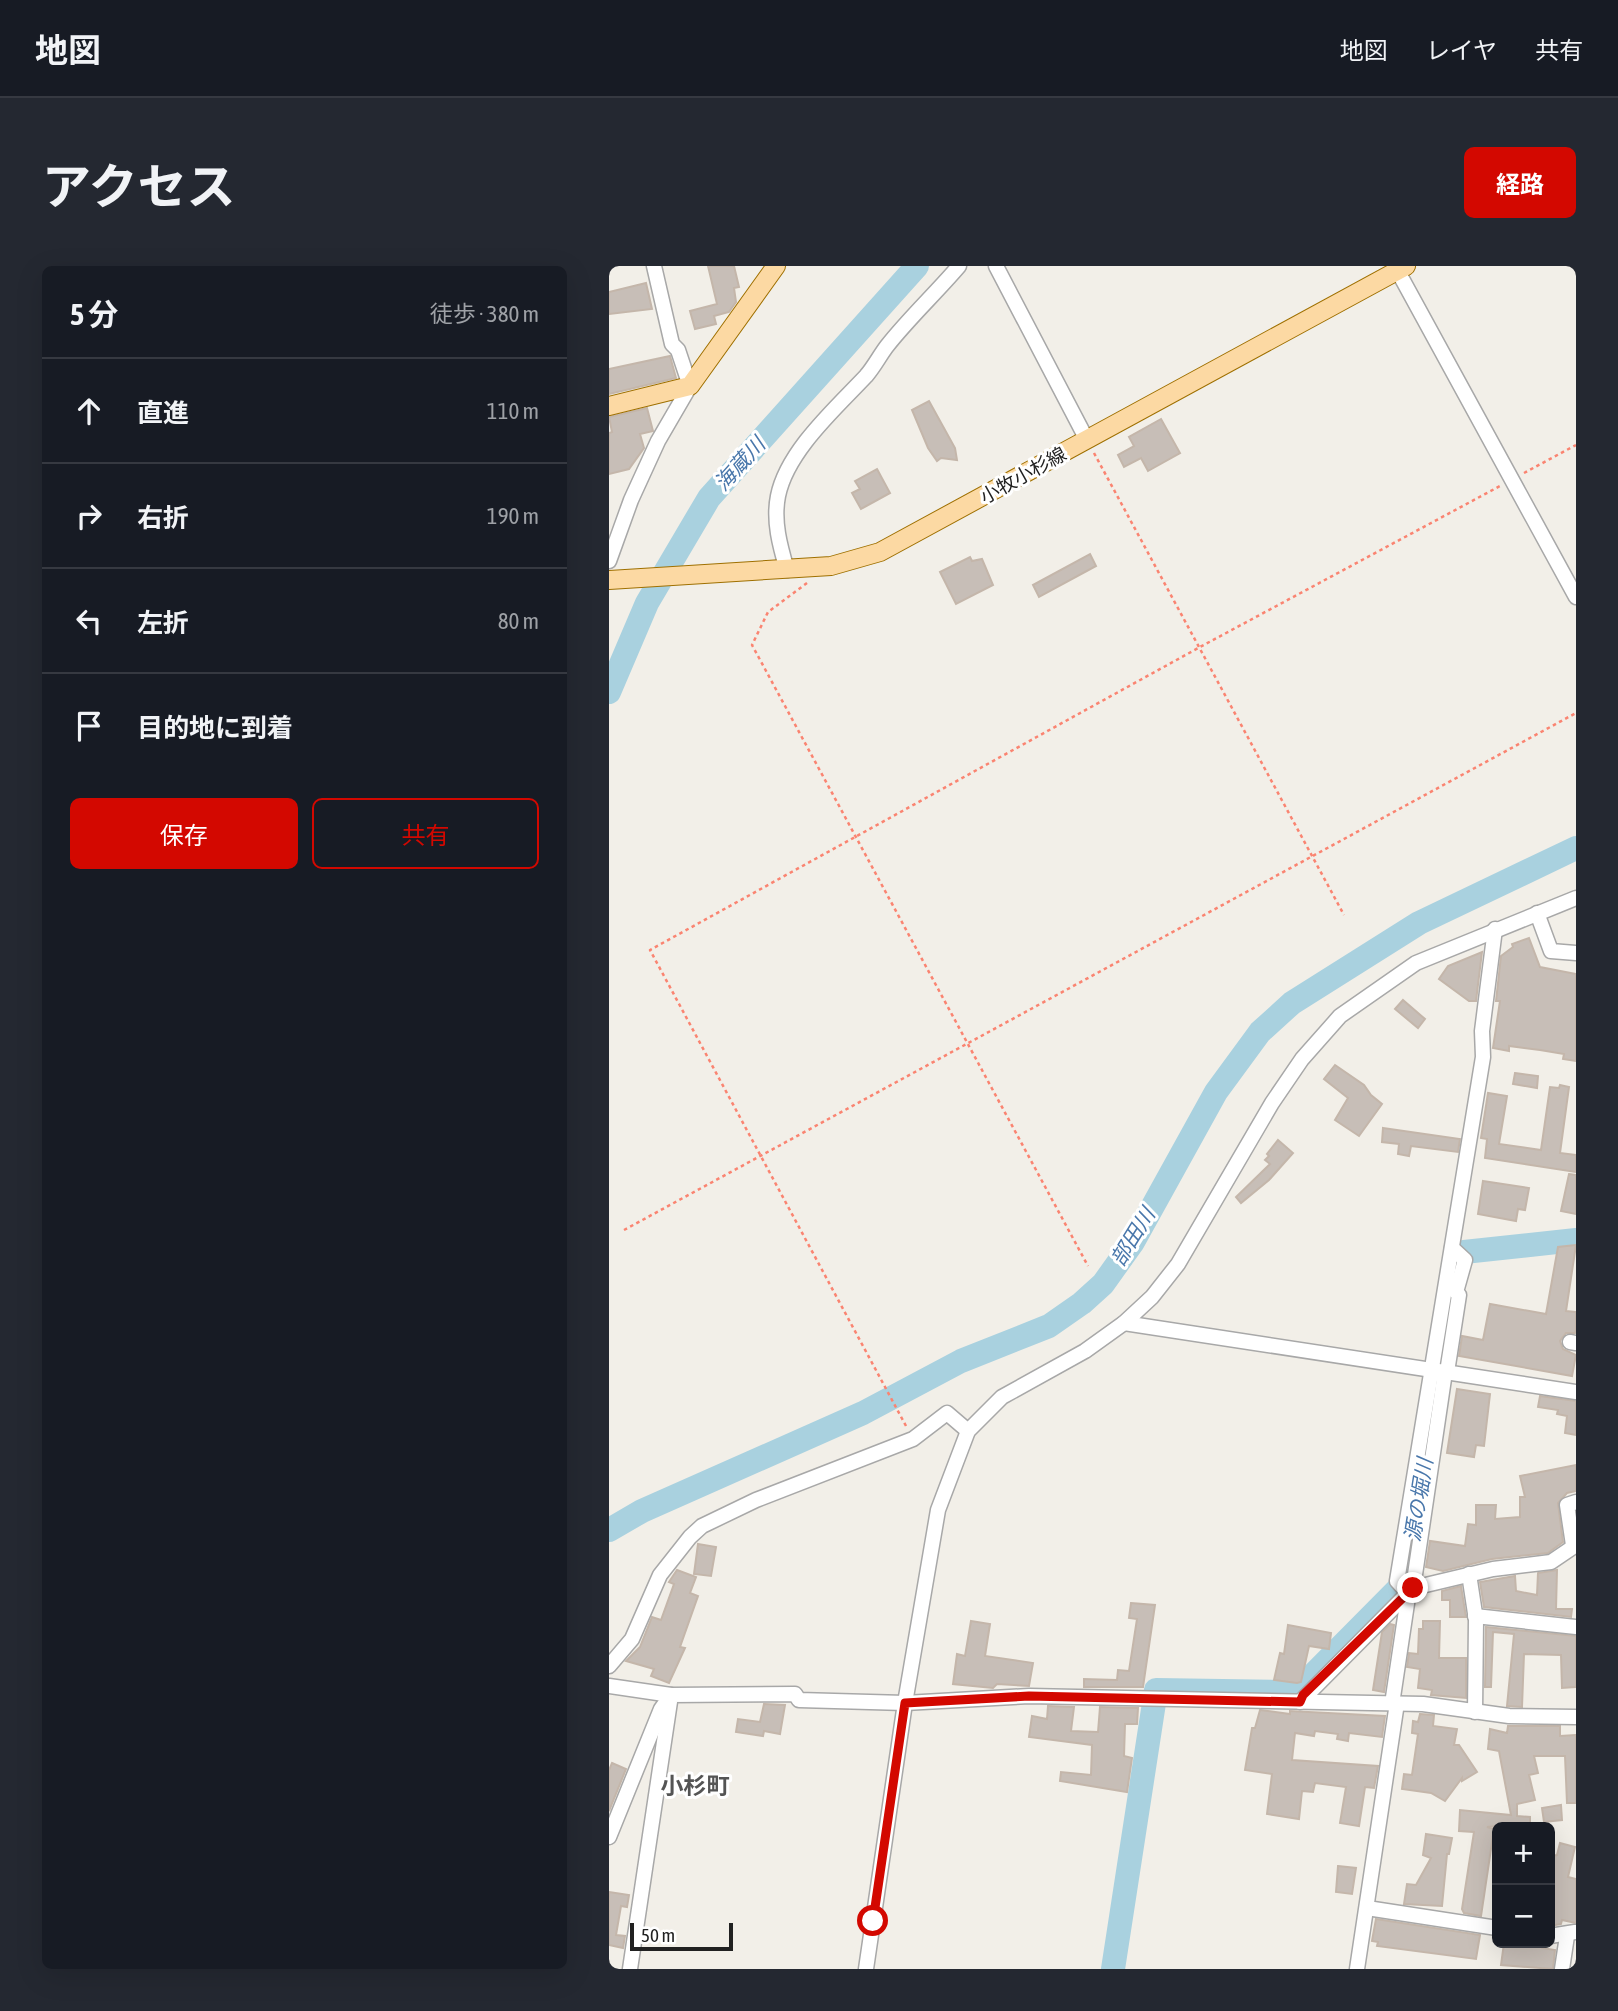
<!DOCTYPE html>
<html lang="ja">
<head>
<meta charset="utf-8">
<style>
  :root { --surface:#171b24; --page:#242831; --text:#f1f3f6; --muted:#9ea1a6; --line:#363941; --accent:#d30800 }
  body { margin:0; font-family:"Asap Condensed","Noto Sans JP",sans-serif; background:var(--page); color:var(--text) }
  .controls { position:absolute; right:21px; bottom:21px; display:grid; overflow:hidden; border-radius:10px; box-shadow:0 7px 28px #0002 }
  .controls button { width:63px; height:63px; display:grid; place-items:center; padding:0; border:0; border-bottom:2px solid var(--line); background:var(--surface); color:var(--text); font:35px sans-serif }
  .scale { position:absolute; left:21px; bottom:18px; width:103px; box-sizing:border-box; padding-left:7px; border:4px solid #212121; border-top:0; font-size:19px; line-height:24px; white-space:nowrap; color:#212121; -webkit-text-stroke:5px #fff; paint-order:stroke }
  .stop { position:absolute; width:21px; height:21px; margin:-16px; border:5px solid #d30800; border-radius:50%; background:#fff }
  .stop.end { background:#d30800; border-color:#fff; box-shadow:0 2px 7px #0008 }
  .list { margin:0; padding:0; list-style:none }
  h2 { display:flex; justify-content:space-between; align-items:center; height:91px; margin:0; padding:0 28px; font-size:30px }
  h2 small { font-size:23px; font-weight:400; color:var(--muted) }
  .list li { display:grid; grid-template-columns:46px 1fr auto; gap:21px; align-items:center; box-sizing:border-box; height:105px; padding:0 28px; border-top:2px solid var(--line) }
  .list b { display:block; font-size:26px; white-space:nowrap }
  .list em { font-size:23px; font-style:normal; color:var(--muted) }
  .actions { display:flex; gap:14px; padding:21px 28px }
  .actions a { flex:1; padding:16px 0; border:2px solid var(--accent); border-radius:10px; text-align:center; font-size:24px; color:var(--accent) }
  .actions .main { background:var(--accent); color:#fff }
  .icon { flex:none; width:38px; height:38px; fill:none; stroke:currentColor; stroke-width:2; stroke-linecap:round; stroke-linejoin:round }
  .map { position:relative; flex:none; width:967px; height:1703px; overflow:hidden; border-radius:10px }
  header { display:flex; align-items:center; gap:42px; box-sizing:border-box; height:98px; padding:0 35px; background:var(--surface); border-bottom:2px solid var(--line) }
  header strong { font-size:33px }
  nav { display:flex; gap:38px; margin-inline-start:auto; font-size:24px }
  .intro { display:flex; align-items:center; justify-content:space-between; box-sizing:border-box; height:168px; padding:0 42px }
  h1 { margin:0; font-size:49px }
  .button { padding:18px 32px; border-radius:10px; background:var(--accent); color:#fff; font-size:24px; font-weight:700 }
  main { display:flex; gap:42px; padding:0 42px }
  aside { flex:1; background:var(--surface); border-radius:10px; box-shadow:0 7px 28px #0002 }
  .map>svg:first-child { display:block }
</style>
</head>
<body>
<header>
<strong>地図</strong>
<nav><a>地図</a><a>レイヤ</a><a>共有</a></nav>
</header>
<div class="intro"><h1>アクセス</h1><a class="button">経路</a></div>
<main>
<aside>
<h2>5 分<small>徒歩 · 380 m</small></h2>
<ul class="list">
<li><svg class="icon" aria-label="ahead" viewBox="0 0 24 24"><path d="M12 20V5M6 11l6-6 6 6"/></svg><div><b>直進</b></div><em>110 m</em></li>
<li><svg class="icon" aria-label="right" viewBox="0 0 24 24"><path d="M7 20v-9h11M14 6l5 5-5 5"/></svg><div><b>右折</b></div><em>190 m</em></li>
<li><svg class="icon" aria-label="left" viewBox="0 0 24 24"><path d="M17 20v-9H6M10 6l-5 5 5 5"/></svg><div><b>左折</b></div><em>80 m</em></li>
<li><svg class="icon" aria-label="arrive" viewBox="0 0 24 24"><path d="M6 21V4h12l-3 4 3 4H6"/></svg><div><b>目的地に到着</b></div></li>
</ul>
<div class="actions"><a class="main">保存</a><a>共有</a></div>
</aside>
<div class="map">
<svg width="967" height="1703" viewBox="0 0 967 1703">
  <rect width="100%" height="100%" fill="#f2efe8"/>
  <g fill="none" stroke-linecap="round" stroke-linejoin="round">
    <!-- river -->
    <g stroke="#a9d1df" stroke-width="24">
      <path d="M0 426 38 337 100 232 308 0"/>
      <path d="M844 1013 848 994 855 986 967 974"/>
      <path d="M0 1264 33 1245 254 1147 352 1095 440 1060 473 1037 494 1018 524 976 607 826 651 766 683 737 810 657 967 582"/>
      <path d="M504 1703 547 1424 687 1426 798 1314 828 1111"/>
    </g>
  </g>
  <!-- building -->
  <g fill="#c7beb7" stroke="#c4b6aa" stroke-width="2">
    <path d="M99 0H125L130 21 125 22 127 36 120 46 105 50 107 58 86 63 81 45 108 38Z"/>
    <path d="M37 17 43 43 0 48V26Z"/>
    <path d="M61 90 67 112 0 128V103Z"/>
    <path d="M320 135 346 182 348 194 332 192 328 195 319 182 303 144Z"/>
    <path d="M38 142 44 165 31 168 35 182 20 203 0 208V167L3 166 0 151Z"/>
    <path d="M552 153 571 187 539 205 532 192 515 201 509 189 525 180 520 171Z"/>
    <path d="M268 203 281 227 252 243 243 227 251 223 246 215Z"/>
    <path d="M481 288 487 300 430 331 424 319Z"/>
    <path d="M361 291 363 295 373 293 384 319 347 338 331 306Z"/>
    <path d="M920 672 931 701 967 708V795L954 793 955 788 931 784 900 780V785L884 782 891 735H887L892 690 904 681 903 678Z"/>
    <path d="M873 686 867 735H860L830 713 839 700Z"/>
    <path d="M794 734 816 753 809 762 786 743Z"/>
    <path d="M726 799 755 819 762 829 773 838 750 870 726 854 739 832 715 813Z"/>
    <path d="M906 807 929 810 928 822 904 818Z"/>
    <path d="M951 819 960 821 951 887 967 889V906L876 892 878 873 872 872 879 827 898 830 890 878 932 884 941 821 950 822Z"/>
    <path d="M774 862 851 873 849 886 802 880 800 890 789 888 790 878 773 876Z"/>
    <path d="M669 874 684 887 660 914 632 937 627 931 661 898 656 894 660 890 658 888Z"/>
    <path d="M960 908 967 909V948L952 945Z"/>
    <path d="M874 915 920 922 916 944 909 943 907 955 869 948Z"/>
    <path d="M967 979 957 1045 967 1046V1064L966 1067H957L951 1075 954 1083 967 1089 963 1110 850 1090 853 1070 874 1074 881 1038 937 1048 949 981Z"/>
    <path d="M848 1123 881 1128 875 1180 867 1179 865 1191 838 1187Z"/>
    <path d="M931 1130 967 1135V1169L956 1167 958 1150 948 1148 949 1144 929 1141Z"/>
    <path d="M967 1199V1225L958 1227 949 1237 954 1276 939 1287 883 1293 834 1305 817 1301 821 1275 856 1280 859 1258 867 1259V1239H887L886 1253 911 1251V1231H916L911 1210Z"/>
    <path d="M89 1278 107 1281 102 1310 85 1308Z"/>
    <path d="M68 1304 87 1311 81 1327 89 1330 71 1381 76 1382 60 1417 42 1410 45 1403 17 1395 31 1381 43 1351 52 1354 65 1318 60 1316Z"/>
    <path d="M948 1304 947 1343H963L962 1351 875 1341 871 1316 906 1310 907 1325 928 1329 929 1307Z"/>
    <path d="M852 1320 857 1351H841V1334H833V1325Z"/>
    <path d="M522 1337 546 1339 534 1421H475V1413L508 1414 509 1404 520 1405 528 1353 520 1352Z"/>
    <path d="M362 1355 381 1358 376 1390 424 1397 420 1420 388 1418 384 1422 344 1418 348 1388 356 1390Z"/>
    <path d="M814 1355H831L830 1392H857V1432L822 1429 823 1424 809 1422 811 1403 798 1401 800 1387 809 1388 810 1363H814Z"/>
    <path d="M781 1358 785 1359 775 1426 764 1424 773 1366Z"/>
    <path d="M679 1359 722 1367 720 1383 700 1380 692 1416 688 1417 665 1414 671 1387 675 1388Z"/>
    <path d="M877 1361 967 1370V1421L953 1422 952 1389 915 1388 913 1441 898 1440 905 1368 884 1366 882 1421H876Z"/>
    <path d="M155 1438 176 1439 171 1468 155 1465 154 1470 127 1466 129 1453 151 1456Z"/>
    <path d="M439 1440 465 1441 462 1465 489 1466 491 1441 529 1442 528 1458H516L515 1490 523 1492 518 1526 451 1515 452 1506 482 1509 483 1479 420 1471 423 1450 438 1453Z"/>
    <path d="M651 1444 681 1448V1445L776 1450 773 1471 740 1467 739 1475 728 1473 729 1468 706 1465 705 1470 686 1467 683 1494 769 1500 765 1522 756 1521 750 1560 731 1557 737 1521 706 1517 704 1526 693 1525 690 1553 658 1548 663 1508 636 1504 643 1462H646Z"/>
    <path d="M811 1448 825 1449 824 1460 848 1463 845 1479H850L868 1506 853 1515V1512L836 1535 822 1527 793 1523 795 1508 803 1509 809 1468 803 1467 804 1455 809 1456Z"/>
    <path d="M899 1460H951V1470L967 1469V1537H958L956 1490H925L929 1507 920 1509 926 1534 908 1538V1550L921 1551V1557L878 1561 885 1563 872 1650 855 1647 853 1643 865 1566 850 1565 851 1544 902 1549 890 1485 879 1483 881 1463 898 1467Z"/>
    <path d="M3 1497 17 1503 0 1545V1504Z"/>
    <path d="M952 1539 953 1554 935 1556 933 1542Z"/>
    <path d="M817 1568 843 1572 840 1588H838L833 1640 795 1638 798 1618 807 1619 822 1592 814 1589Z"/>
    <path d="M951 1577 966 1581 959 1611 967 1613V1657L953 1654 952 1658 941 1660V1590L948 1589Z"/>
    <path d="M729 1600 747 1602 743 1628 727 1626Z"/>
    <path d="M0 1626 20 1629 18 1641 12 1640 7 1669 16 1670 14 1682 0 1679Z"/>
    <path d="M767 1653 871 1669 867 1693 768 1680 769 1676 763 1675Z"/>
    <path d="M895 1677H933V1682L946 1684 944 1703 892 1699Z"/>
  </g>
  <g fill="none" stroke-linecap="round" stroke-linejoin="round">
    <defs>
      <g id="minor">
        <path d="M387 0 478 174"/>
        <path d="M786 0 967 331"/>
        <path d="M0 295 22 234 49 175 81 120 69 84 63 78 45 0"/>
        <path d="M178 304C171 280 164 255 169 230 178 185 227 142 257 110 265 101 271 89 278 80 300 52 327 27 350 0"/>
        <path d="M928 647 942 685 967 687"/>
        <path d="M515 1057 967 1126"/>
        <path d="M961 1076 967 1077"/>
        <path d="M838 1106 850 1029 847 1026 856 994 843 982"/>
        <path d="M964 1279 958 1239 967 1236"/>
        <path d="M860 1308 867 1354 866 1446"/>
        <path d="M804 1322 836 1106"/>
        <path d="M866 1350 967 1361"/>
        <path d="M0 1400 23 1373 51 1309 81 1271 93 1260 147 1234 304 1173 338 1147 359 1165"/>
        <path d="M0 1420 62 1429 52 1443 0 1571"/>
        <path d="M691 1436 804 1322 884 1303 942 1296 967 1279"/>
        <path d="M783 1438 799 1331 798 1326 788 1315 874 791 873 765 886 663"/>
        <path d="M758 1642 888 1662"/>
        <path d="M941 1670 966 1666"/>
        <path d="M21 1703 62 1429 186 1428 190 1434 296 1437 420 1430 814 1438 900 1450 967 1451"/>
        <path d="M257 1703 296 1437 329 1244 359 1165 393 1131 476 1085 515 1057 543 1031 569 998 663 837 693 793 731 750 807 697 967 632"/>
        <path d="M748 1703 788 1437"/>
        <path d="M953 1703 958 1670"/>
      </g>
      <g id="major">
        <path d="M0 140 81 120 167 0"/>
        <path d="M0 314 222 300 271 286 797 0"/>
      </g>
    </defs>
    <!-- minor casing -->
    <use href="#minor" stroke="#a8a8a8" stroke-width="17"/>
    <!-- major casing -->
    <use href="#major" stroke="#9f7000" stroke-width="20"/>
    <!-- path -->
    <g stroke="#fa8471" stroke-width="2.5" stroke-dasharray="3.5 3.5" stroke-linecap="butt">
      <path d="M485 187 735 649"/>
      <path d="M915 207 967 179"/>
      <path d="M198 317 159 346 143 379 479 1000"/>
      <path d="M15 964 967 447"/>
      <path d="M297 1160 41 684 591 381 891 220"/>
    </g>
    <!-- minor -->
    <use href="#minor" stroke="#fff" stroke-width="14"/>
    <!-- major -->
    <use href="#major" stroke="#fcd9a3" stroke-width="18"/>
  </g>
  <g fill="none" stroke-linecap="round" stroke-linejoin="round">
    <!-- route -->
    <path stroke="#d30800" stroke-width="9" d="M264 1655 296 1437 420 1430 691 1436 694 1429 804 1322"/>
  </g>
  <g text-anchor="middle" stroke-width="6" stroke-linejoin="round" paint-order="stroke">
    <!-- street labels -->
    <g font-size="19" fill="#212121" stroke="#fff">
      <text transform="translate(414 209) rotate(-29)" y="7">小牧小杉線</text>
    </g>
    <!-- water labels -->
    <g font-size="21" font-style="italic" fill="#4977ab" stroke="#fff">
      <text transform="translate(131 198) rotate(-48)" y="7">海蔵川</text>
      <text transform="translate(524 971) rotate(-58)" y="7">部田川</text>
      <text transform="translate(810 1234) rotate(-81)" y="7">源の堀川</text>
    </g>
    <!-- quarter labels -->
    <g font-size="23" font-weight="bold" fill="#545454" stroke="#fff">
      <text x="86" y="1528">小杉町</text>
    </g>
  </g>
</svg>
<div class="controls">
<button>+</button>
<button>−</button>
</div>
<div class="scale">50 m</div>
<div class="stop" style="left:264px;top:1655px"></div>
<div class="stop end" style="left:804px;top:1322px"></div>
</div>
</main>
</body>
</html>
